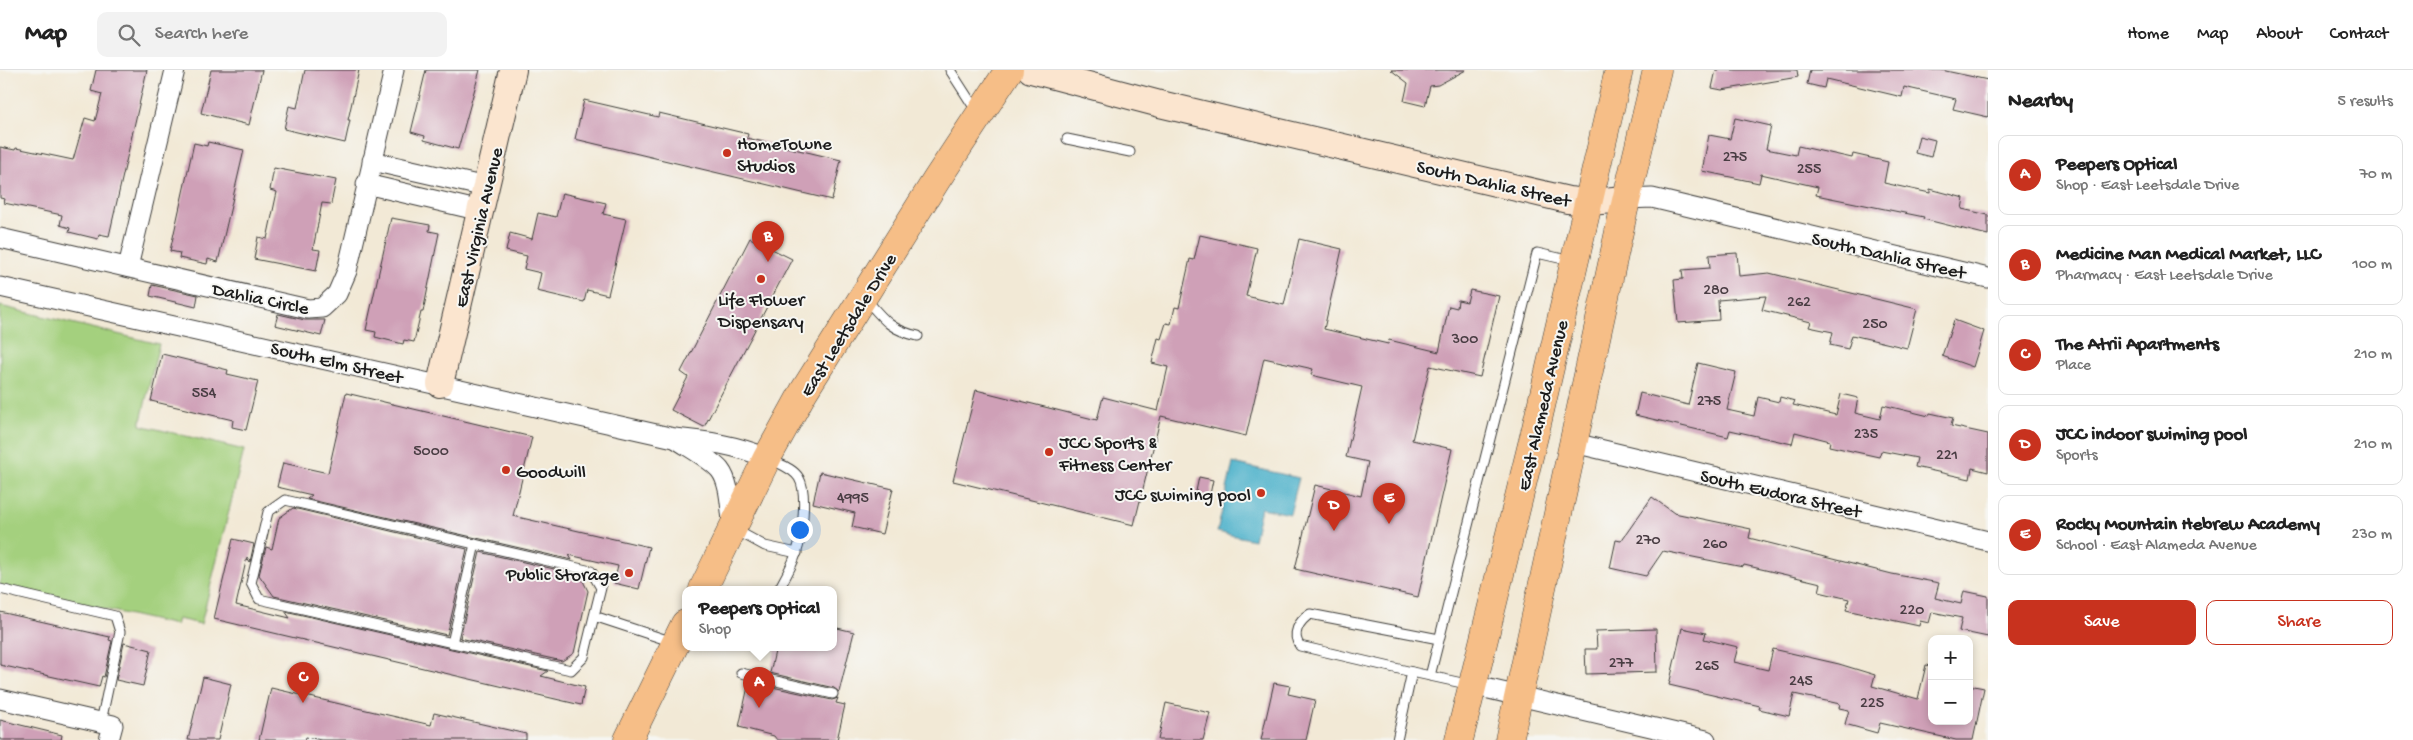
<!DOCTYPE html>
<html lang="en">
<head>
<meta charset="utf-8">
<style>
  :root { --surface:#fff; --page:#f2f2f2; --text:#222; --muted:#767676; --line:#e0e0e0; --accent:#c8321e }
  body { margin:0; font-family:"Gochi Hand",sans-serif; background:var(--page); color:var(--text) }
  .controls { position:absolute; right:15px; bottom:15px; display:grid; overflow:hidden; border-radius:10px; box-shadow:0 2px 8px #0003 }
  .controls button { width:45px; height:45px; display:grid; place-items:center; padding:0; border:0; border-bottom:1px solid var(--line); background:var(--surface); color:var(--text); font:25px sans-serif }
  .you { position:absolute; left:799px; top:459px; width:18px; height:18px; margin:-12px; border:4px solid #fff; border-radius:50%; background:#1a73e8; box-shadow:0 0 0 8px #1a73e833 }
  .badge { display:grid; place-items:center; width:32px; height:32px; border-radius:50%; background:var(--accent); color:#fff; font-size:16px; font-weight:700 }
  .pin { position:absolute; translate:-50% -41px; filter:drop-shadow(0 1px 2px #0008) }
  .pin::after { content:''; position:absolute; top:26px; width:18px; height:15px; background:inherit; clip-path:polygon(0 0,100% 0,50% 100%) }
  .popup { position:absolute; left:682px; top:516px; width:155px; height:65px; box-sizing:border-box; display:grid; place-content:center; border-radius:10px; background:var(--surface); filter:drop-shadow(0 1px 4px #0005); font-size:16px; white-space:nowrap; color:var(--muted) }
  .popup b { font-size:19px; color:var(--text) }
  .popup::after { content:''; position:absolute; left:50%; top:100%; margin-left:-10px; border:10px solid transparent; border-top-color:var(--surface) }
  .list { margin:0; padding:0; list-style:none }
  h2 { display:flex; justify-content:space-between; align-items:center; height:65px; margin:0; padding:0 20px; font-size:21px }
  h2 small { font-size:16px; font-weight:400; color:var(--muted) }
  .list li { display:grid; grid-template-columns:32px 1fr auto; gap:15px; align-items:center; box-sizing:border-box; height:80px; margin:0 10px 10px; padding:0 10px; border:1px solid var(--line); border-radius:10px }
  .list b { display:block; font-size:19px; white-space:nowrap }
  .list p { margin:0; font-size:16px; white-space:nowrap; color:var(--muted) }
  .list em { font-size:16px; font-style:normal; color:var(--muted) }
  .actions { display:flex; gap:10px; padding:15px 20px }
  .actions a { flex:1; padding:11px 0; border:1px solid var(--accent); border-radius:10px; text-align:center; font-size:18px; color:var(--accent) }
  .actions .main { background:var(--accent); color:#fff }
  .icon { flex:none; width:28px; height:28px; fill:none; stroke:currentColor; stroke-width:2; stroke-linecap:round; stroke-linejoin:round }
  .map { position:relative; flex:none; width:1988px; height:670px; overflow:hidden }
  header { display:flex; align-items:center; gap:30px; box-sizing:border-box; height:70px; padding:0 25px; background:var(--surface); border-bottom:1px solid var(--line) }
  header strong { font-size:24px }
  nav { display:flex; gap:28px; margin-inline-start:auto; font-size:18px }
  .search { width:350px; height:45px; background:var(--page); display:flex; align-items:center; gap:12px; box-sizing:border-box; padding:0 18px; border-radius:10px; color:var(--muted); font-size:19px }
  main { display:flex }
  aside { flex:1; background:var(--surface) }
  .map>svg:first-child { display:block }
</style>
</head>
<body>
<header>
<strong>Map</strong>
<div class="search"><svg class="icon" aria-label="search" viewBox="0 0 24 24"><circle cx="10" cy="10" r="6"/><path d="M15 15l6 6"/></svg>Search here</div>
<nav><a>Home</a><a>Map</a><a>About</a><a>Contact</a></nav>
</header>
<main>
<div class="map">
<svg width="1988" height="670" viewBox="0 0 1988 670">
  <rect width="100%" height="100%" fill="#f6f6f2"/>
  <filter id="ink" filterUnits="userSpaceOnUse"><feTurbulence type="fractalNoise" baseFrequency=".02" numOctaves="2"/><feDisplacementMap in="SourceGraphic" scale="10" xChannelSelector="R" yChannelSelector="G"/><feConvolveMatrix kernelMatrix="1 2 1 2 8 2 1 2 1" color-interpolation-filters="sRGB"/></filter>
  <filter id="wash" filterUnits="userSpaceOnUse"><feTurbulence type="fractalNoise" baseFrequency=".0096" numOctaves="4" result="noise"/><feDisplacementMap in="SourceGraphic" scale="20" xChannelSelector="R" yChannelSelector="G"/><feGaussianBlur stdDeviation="1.12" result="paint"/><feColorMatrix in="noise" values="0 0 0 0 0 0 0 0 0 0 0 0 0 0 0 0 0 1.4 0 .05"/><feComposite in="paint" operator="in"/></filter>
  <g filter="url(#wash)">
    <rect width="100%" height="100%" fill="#f2e9d6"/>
    <!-- green -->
    <path fill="#a4d07e" stroke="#60764d" d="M0 236 159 274 140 355 244 380 201 554 178 549 176 555 0 516Z"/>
    <!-- water -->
    <path fill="#4bb1ca" stroke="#346673" d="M1233 393 1299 408 1290 444 1261 438 1254 470 1217 462Z"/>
    <g id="blocks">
      <!-- building -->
      <g fill="#cfa0b7">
        <path d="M96 0H147L109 166 99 164 98 169 69 162 70 158 60 155 62 145 4 133 5 129 0 128V77L15 80 16 78 73 90 85 48 95 51 102 24 91 21Z"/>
        <path d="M211 0H262L249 55 201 43Z"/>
        <path d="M305 0H359L348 50H350L345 73 284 59 289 36 297 38Z"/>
        <path d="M426 0H480L458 79 424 70 425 66 411 62Z"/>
        <path d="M1391 0H1466L1438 15 1430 16 1425 36 1404 31 1408 13Z"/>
        <path d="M1716 0H1797L1798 7 1722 20 1712 18Z"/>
        <path d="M1810 0H1941L1988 10V47L1953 39 1956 29 1904 17 1902 27 1826 9 1824 18 1807 14Z"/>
        <path d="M584 30 658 47 659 43 748 64 747 68 841 90 832 130 575 69Z"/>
        <path d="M1735 48 1771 56 1766 79 1796 85 1798 76 1852 88 1853 84 1888 92 1884 113 1930 123V119L1964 128 1962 139 1988 145V165L1923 149 1924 147 1816 125 1818 117 1761 104 1759 113 1702 101 1709 65 1730 69Z"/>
        <path d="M1919 66 1935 70 1931 87 1915 83Z"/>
        <path d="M208 72 244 80 218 192 208 189 207 194 179 188 180 183 170 181 194 73 207 76Z"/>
        <path d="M274 98 336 110 331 134 322 133 313 179 320 180 316 201 254 189 258 167 267 169 277 122 270 120Z"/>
        <path d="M562 123 606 133 603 144 626 149 608 225 587 220 584 232 537 221 541 203 524 199 527 186 506 181 510 163 532 169 538 143 556 147Z"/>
        <path d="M391 148 430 155 429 161 439 163 423 242H421L414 272 404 270 403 274 375 267 376 262 366 260Z"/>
        <path d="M1200 165 1257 178 1246 226 1284 235 1299 169 1342 179 1324 259 1388 274 1389 270 1439 282 1449 236 1457 238 1458 230 1467 232 1470 220 1499 226 1480 307 1430 296 1412 370 1452 379 1418 527 1295 499 1315 415 1361 426 1368 392 1346 387 1362 317 1311 305 1313 299 1264 288 1246 366 1161 346 1134 455 953 411 976 320 1097 350 1103 327 1158 341 1168 297 1152 293 1158 268 1161 269 1166 253 1171 254 1175 237 1179 238 1190 189 1194 190Z"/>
        <path d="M750 168 792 189 704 357 671 340 688 307 681 302Z"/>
        <path d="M1737 183 1739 206 1769 203 1917 239 1907 278 1852 265 1848 279 1830 275 1833 262 1809 257 1811 252 1762 240 1766 226 1718 230 1719 250 1678 253 1674 210 1683 209 1682 200 1710 198 1709 185Z"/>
        <path d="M152 215 198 225 196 237 150 226Z"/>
        <path d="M278 244 305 250H325L321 266 275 255Z"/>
        <path d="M1954 250 1984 261 1973 297 1942 286Z"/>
        <path d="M162 284 228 300 227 304 258 311 246 360 232 357 233 350 151 331Z"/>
        <path d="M1698 293 1736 302 1727 340 1754 346 1758 327 1779 332 1780 327 1795 331 1793 335 1836 345 1841 324 1858 328 1855 343 1880 349 1883 335 1929 346 1930 343 1953 348 1951 356 1988 364V402L1972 398 1970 409 1915 397 1917 388 1881 381 1879 387 1829 376 1830 371 1795 362 1792 374 1730 360 1728 367 1635 345 1640 323 1688 335Z"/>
        <path d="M346 323 532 367 513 446 649 477 639 519 614 513 618 496 569 485 572 490 307 429 312 425 277 417 283 393 328 403Z"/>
        <path d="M820 402 893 419 882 464 852 457 855 443 813 433Z"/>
        <path d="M1199 407 1213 410 1209 429 1195 426Z"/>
        <path d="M1652 427 1674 443 1751 459 1749 468 1892 504 1939 513 1935 528 1961 534 1964 521 1988 526V567L1959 561 1962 548 1932 542 1929 553 1920 551 1919 556 1846 540 1849 529 1819 522 1821 513 1744 495 1743 497 1663 481 1646 506 1610 498 1616 470 1621 471Z"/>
        <path d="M293 438 467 479 447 565 274 526 259 505 266 477 272 479 279 448Z"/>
        <path d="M233 469 254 474 250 492 247 487 236 535 290 548 285 541 548 601 541 606 585 617 581 635 214 549Z"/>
        <path d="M480 482 580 505 588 521 574 583 562 591 460 568Z"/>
        <path d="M0 542 110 567 109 570 112 571 104 607 102 606 99 617 0 595Z"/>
        <path d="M833 557 854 562 839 622 834 618 770 603 776 577H833Z"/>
        <path d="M1682 558 1706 563 1704 569 1738 577 1734 592 1768 600 1773 579 1839 594 1875 605 1872 616 1918 629 1926 595 1932 596V651H1969V615L1984 618 1973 670H1956L1880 653 1877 663 1845 654 1849 640 1839 638 1840 634 1794 624 1789 646 1759 639 1760 636 1669 615Z"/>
        <path d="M1656 559 1657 602 1586 604 1585 579H1597L1596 561Z"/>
        <path d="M124 573 151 580 143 616 116 610Z"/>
        <path d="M203 607 231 614 218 670H188Z"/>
        <path d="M749 612 832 630 838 628 836 633 845 635 837 670H777L774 666 739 657Z"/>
        <path d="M1274 613 1290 616 1288 624 1315 630 1306 670H1261Z"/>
        <path d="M271 618 431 655 434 643 526 664V670H321L306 667 305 670H259Z"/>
        <path d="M1166 633 1210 643 1203 670H1158Z"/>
        <path d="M0 650 62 665 61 670H0Z"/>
      </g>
    </g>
  </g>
  <g filter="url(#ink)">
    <use href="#blocks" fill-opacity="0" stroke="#3c3b38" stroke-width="1"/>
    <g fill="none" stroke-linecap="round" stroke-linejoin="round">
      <defs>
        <g id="lane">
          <path d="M950 0 977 42"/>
          <path d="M1067 69 1130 82"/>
          <path d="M865 228C883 249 890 260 918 266"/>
          <path d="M770 389C779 394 793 398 799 408 808 423 802 467 796 484 792 496 785 508 779 519"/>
          <path d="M734 459 765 476 797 483"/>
          <path d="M0 519 115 546 120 562 101 652"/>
          <path d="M594 546 584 587 571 600 259 529 251 513 268 442 285 430 591 501 601 518 594 546 673 572"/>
          <path d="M452 573 475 474"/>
          <path d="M1412 602 1300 576C1291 564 1299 551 1310 544L1439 569"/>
          <path d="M741 603 833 624"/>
          <path d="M1430 606 1537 183 1572 191"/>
          <path d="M1397 670 1412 602 1471 615"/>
        </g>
        <g id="street">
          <path d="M372 91 486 117"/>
          <path d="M366 114 481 141"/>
          <path d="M1626 129 1652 128 1988 208"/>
          <path d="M0 168 308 239 322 238 337 224 347 201 394 0"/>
          <path d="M128 197 175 0"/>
          <path d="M0 217 674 368C707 371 736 375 767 388"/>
          <path d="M675 368C688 377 711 389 720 400 731 414 730 441 733 458"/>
          <path d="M1574 373 1988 471"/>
          <path d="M1472 615 1706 670"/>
          <path d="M0 629 113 655 109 670"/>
        </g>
        <g id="secondary">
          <path d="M1031 0 1160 34 1568 130 1589 132 1626 129"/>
          <path d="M440 314 513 0"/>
        </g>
        <g id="primary">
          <path d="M703 519 767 388 804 321 937 109 1009 0"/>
          <path d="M628 670 685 554"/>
          <path d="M1459 670 1536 358 1619 0"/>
          <path d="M1509 670 1622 148 1657 0"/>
        </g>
      </defs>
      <!-- lane casing -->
      <use href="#lane" stroke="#3c3b38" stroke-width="11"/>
      <!-- street casing -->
      <use href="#street" stroke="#3c3b38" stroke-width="21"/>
      <!-- secondary casing -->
      <use href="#secondary" stroke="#3c3b38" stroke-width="28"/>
      <!-- primary casing -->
      <use href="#primary" stroke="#3c3b38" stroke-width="29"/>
      <!-- lane -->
      <use href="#lane" stroke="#fff" stroke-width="9"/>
      <!-- street -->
      <use href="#street" stroke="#fff" stroke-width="19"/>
      <!-- secondary -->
      <use href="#secondary" stroke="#fbe5cf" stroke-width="26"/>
      <!-- primary -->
      <use href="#primary" stroke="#f6be87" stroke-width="28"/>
    </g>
  </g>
  <!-- markers -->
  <g fill="#c8321e" stroke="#f6f6f2" stroke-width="2">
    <circle cx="727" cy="83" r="5"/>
    <circle cx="761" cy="209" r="5"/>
    <circle cx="1049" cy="382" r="5"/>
    <circle cx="506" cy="400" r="5"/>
    <circle cx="1261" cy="423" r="5"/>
    <circle cx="629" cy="503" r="5"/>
  </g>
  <g text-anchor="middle" stroke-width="4" stroke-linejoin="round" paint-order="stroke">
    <!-- number labels -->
    <g font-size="16" fill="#493d43">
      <text x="1735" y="91">275</text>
      <text x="1809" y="103">255</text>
      <text x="1716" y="224">280</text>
      <text x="1799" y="236">262</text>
      <text x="1875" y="258">250</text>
      <text x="1465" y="273">300</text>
      <text x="204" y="327">554</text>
      <text x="1709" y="335">275</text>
      <text x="1866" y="368">235</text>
      <text x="431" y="385">5000</text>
      <text x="1947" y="389">221</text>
      <text x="853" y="432">4995</text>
      <text x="1648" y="474">270</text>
      <text x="1715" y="478">260</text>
      <text x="1912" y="544">220</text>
      <text x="1621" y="597">277</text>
      <text x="1707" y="600">265</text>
      <text x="1801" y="615">245</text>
      <text x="1872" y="637">225</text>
    </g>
    <!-- poi labels -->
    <g font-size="19" fill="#1c1c1c" stroke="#f6f6f2" text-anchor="start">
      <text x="737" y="79">HomeTowne<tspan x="737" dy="22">Studios</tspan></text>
      <text x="761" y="235" text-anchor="middle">Life Flower<tspan x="761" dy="22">Dispensary</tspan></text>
      <text x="1059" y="378">JCC Sports &amp;<tspan x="1059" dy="22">Fitness Center</tspan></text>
      <text x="516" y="407">Goodwill</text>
      <text x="1251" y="430" text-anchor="end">JCC swiming pool</text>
      <text x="619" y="510" text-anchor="end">Public Storage</text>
    </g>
    <!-- street labels -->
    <g font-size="19" fill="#1c1c1c" stroke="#f6f6f2">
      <text transform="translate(1494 112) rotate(13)" y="7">South Dahlia Street</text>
      <text transform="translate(477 157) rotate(-77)" y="7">East Virginia Avenue</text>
      <text transform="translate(1889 184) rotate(13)" y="7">South Dahlia Street</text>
      <text transform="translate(261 227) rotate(12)" y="7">Dahlia Circle</text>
      <text transform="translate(847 254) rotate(-58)" y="7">East Leetsdale Drive</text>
      <text transform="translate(337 291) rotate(13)" y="7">South Elm Street</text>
      <text transform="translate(1541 335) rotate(-77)" y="7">East Alameda Avenue</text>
      <text transform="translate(1781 422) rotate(13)" y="7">South Eudora Street</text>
    </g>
  </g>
</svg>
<div class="controls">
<button>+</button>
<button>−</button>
</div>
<div class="you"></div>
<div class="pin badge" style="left:759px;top:638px">A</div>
<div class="popup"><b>Peepers Optical</b>Shop</div>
<div class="pin badge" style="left:768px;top:192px">B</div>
<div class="pin badge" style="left:303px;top:633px">C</div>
<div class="pin badge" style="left:1334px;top:461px">D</div>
<div class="pin badge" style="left:1389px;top:454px">E</div>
</div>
<aside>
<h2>Nearby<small>5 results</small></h2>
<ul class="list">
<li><span class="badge">A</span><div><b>Peepers Optical</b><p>Shop · East Leetsdale Drive</p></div><em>70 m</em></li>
<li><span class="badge">B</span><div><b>Medicine Man Medical Market, LLC</b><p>Pharmacy · East Leetsdale Drive</p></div><em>100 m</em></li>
<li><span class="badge">C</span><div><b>The Atrii Apartments</b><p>Place</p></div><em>210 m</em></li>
<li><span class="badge">D</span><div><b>JCC indoor swiming pool</b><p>Sports</p></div><em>210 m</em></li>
<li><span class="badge">E</span><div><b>Rocky Mountain Hebrew Academy</b><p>School · East Alameda Avenue</p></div><em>230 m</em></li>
</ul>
<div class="actions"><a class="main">Save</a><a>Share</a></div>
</aside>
</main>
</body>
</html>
